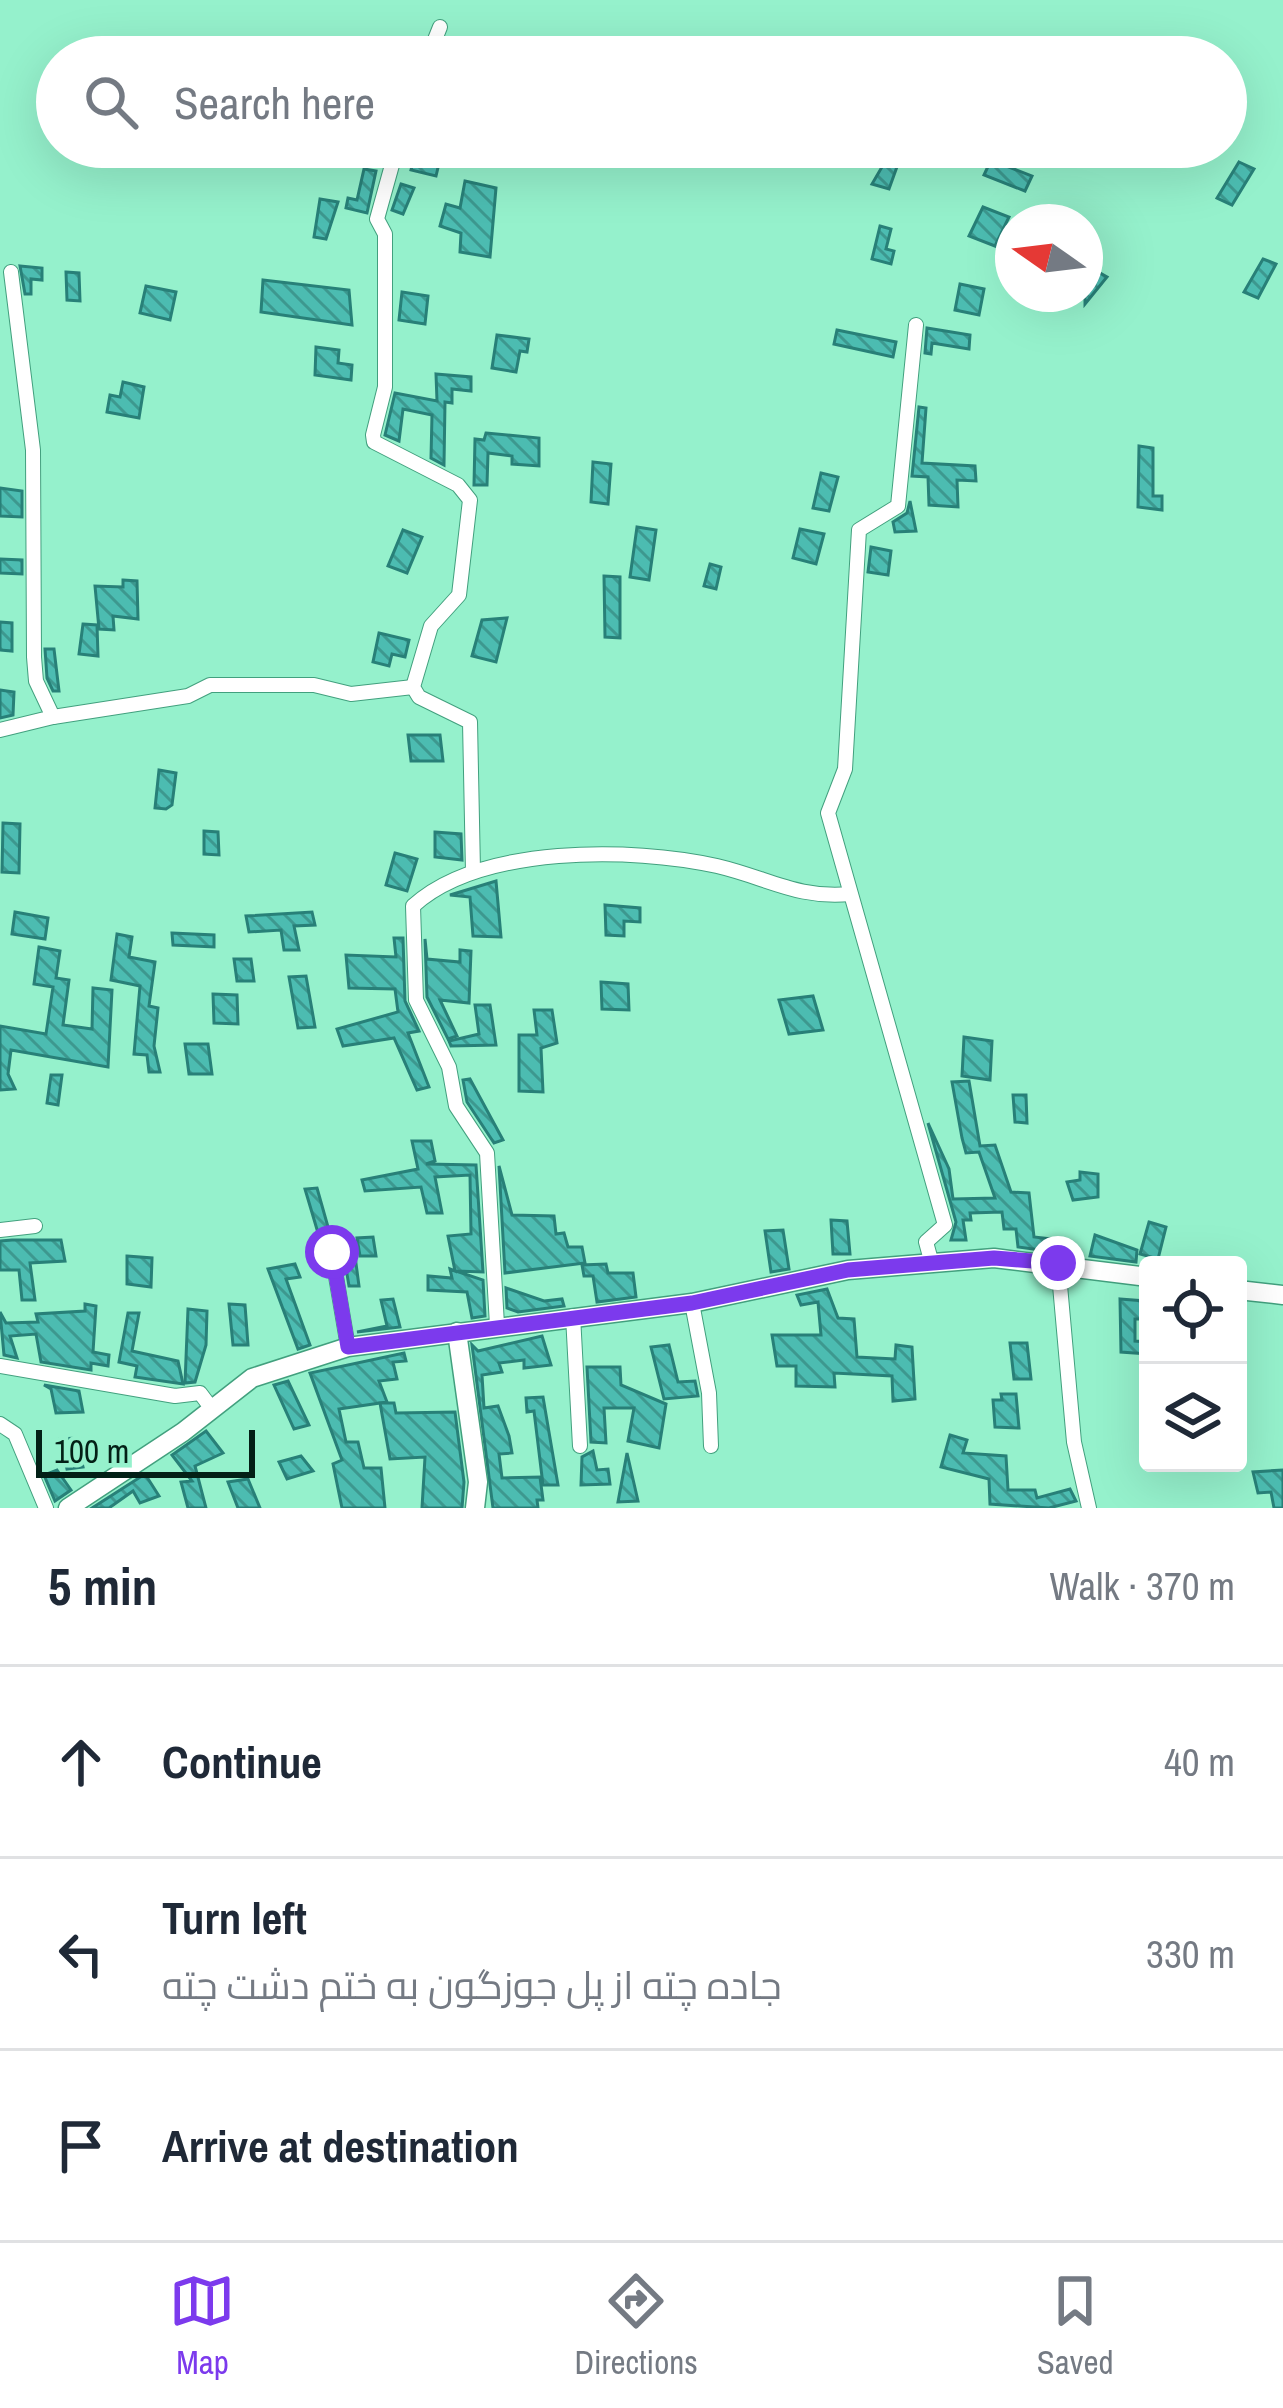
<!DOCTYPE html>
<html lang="en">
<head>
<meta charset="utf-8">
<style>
  :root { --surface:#fff; --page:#f6f6f7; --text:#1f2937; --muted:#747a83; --line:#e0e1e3; --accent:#7c3aed }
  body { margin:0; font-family:"Archivo Narrow",Cairo,sans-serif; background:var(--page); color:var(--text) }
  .controls { position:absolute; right:36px; bottom:36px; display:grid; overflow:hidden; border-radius:12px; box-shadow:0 12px 48px #0002 }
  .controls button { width:108px; height:108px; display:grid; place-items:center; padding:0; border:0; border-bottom:3px solid var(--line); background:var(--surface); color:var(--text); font:60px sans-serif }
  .compass { position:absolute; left:995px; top:204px; width:108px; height:108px; border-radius:50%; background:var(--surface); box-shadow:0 12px 48px #0002; rotate:284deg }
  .scale { position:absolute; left:36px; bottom:30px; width:219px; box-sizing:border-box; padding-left:12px; border:6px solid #032016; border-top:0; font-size:33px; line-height:42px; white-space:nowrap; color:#032016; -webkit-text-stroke:9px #95f1cc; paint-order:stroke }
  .stop { position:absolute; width:36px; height:36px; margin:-27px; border:9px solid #7c3aed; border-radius:50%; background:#fff }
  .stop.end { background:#7c3aed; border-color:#fff; box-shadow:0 3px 12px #0008 }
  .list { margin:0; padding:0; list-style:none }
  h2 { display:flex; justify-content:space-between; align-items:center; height:156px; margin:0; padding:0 48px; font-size:51px }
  h2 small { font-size:39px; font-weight:400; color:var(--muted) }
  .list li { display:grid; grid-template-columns:78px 1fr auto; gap:36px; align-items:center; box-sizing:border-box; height:192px; padding:0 48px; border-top:3px solid var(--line) }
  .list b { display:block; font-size:45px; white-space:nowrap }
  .list p { margin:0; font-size:39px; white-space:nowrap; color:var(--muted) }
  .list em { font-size:39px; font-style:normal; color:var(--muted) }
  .icon { flex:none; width:66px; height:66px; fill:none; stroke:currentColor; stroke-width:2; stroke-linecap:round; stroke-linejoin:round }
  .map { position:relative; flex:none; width:1283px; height:1508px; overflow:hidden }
  .search { position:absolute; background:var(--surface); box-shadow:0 12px 48px #0002; left:36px; right:36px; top:36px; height:132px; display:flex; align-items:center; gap:30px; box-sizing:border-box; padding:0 42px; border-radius:66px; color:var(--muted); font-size:45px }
  .sheet { height:732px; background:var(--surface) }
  nav { display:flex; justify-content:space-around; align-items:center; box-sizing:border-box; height:168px; border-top:3px solid var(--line); background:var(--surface); font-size:33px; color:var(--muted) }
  nav a { display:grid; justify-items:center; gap:6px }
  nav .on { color:var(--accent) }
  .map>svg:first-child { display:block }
</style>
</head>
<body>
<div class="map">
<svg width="1283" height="1508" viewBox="0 0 1283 1508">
  <defs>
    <pattern id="building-back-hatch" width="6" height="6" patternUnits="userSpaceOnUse" patternTransform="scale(3)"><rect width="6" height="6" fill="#4cbcb1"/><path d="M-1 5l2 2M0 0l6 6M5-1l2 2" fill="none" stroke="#3d988f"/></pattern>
  </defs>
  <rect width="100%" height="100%" fill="#95f1cc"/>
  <!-- building -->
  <g fill="url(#building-back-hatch)" stroke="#288078" stroke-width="3">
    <path d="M417 147 442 151 436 176 411 170Z"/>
    <path d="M886 160 898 164 889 189 872 184Z"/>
    <path d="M991 160 1032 176 1025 191 984 175Z"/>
    <path d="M1239 162 1254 169 1232 205 1217 198Z"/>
    <path d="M364 169 376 171 367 213 346 208 348 198 357 200Z"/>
    <path d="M465 181 496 188 490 257 460 252 461 233 440 226 446 204 460 208Z"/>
    <path d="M401 184 414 188 403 214 392 210Z"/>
    <path d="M320 199 338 202 326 239 314 237Z"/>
    <path d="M983 207 1009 217 995 246 969 236Z"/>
    <path d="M880 226 891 229 886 249 894 251 891 264 872 259Z"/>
    <path d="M1263 259 1276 264 1258 298 1244 292Z"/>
    <path d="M20 266 42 268V280L31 279V294H25Z"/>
    <path d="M1093 269 1107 277 1085 304V279Z"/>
    <path d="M66 272 79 273 80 301 67 300Z"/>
    <path d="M263 280 349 290 352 325 261 312Z"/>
    <path d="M960 284 984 289 979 315 955 310Z"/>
    <path d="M146 286 176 292 170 320 140 313Z"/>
    <path d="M402 292 428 296 425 324 399 320Z"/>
    <path d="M927 328 970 335 969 349 932 343 931 354 925 353Z"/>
    <path d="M837 330 896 342 893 357 834 344Z"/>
    <path d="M497 335 529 339 527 352 520 351 516 372 492 368Z"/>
    <path d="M316 347 339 350 338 363 352 365 351 380 315 375Z"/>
    <path d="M436 374 471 377V391L452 389V403L445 402 444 465 431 458 432 415 403 409 399 441 385 435 395 393 437 401Z"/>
    <path d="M123 382 144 387 139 418 107 412 110 395 120 397Z"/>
    <path d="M919 407 926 408 922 463 975 466 976 481 957 480 958 507 929 505 928 477 912 476Z"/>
    <path d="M486 433 539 438V466L512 464V456L488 453 487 485H474L475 439 484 440Z"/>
    <path d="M1139 446 1153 448V496H1162V510L1138 507Z"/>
    <path d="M593 462 611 464 608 504 591 502Z"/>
    <path d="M821 473 838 477 829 511 813 508Z"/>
    <path d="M0 488 22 491V517L0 516Z"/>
    <path d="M910 501 916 531 895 532 893 522 907 513Z"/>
    <path d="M637 527 656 530 649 580 630 577Z"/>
    <path d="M800 529 824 534 816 564 793 558Z"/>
    <path d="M403 530 422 537 407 573 388 566Z"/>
    <path d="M871 547 891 551 888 575 868 572Z"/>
    <path d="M0 559 22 560V574L0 573Z"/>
    <path d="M710 564 721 567 716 589 704 586Z"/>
    <path d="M604 576 620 577V638L605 637Z"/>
    <path d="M123 580 137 581 138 619 113 616 114 630 99 629 95 586 123 587Z"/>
    <path d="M507 618 496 662 472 656 482 620Z"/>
    <path d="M0 622 12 623V651L0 650Z"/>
    <path d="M83 624 97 625 98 656 79 654Z"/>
    <path d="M379 633 409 640 405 657 392 654 389 666 373 662Z"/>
    <path d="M45 649H54L59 691H53L47 678Z"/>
    <path d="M0 690 14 692 13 715 0 718Z"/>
    <path d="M408 735H440L443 761H411Z"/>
    <path d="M159 770 176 773 172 805 166 809 155 808Z"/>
    <path d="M3 823 20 824 19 873 2 872Z"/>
    <path d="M204 831 218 832 219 855 204 854Z"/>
    <path d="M435 832 461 834 462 860 435 857Z"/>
    <path d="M395 853 417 859 407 891 386 885Z"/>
    <path d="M496 881 501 937 473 936 470 897 450 895Z"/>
    <path d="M605 905 640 908V922L624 921V936L606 935Z"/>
    <path d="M15 912 48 918 45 939 12 934Z"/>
    <path d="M312 912 315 925 294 926 299 950H284L281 930 249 932 246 916Z"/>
    <path d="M172 933 214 935V947L173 945Z"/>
    <path d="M117 934 132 937 129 957 155 962 149 1006 158 1008 154 1046 160 1072H149L147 1055 134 1054 140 986 111 980Z"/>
    <path d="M394 938H403L405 1001 419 1031 408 1033 429 1087 417 1090 394 1038 343 1046 337 1029 398 1012 395 989 349 988 346 955 396 957Z"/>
    <path d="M425 939 427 959 460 962V950L471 951 469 1003 440 1000 457 1036 448 1039 427 997Z"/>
    <path d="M39 947 60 951 56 978 69 980 63 1025 92 1029 93 988 112 990 108 1067 11 1050 8 1074 15 1089 0 1090V1026L46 1034 53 987 34 984Z"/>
    <path d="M234 959H251L254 981H237Z"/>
    <path d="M306 976 315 1027 298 1028 289 977Z"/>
    <path d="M601 982 628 984 629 1010 602 1009Z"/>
    <path d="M213 994 237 995 238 1024 214 1023Z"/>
    <path d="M813 996 823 1030 789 1034 779 1000Z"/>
    <path d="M475 1005H490L496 1045 451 1046 449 1041 479 1034Z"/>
    <path d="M534 1010H552L557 1043 541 1048 543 1092 519 1091V1035H537Z"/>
    <path d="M964 1037 992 1041 990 1080 962 1076Z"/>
    <path d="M185 1044H208L212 1074H189Z"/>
    <path d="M51 1075H62L58 1105 47 1103Z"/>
    <path d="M470 1079 490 1116 503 1140 494 1143 467 1102 463 1080Z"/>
    <path d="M969 1081 980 1146 995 1145 1011 1192 1029 1193 1034 1237 1070 1241V1254L1018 1247 1016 1229H1004L1002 1212 970 1213 971 1220H963L966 1240H951L956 1222 928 1123 949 1169 953 1199 995 1198 979 1152 966 1153 962 1138 952 1082Z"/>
    <path d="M1013 1095H1026L1027 1123 1015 1122Z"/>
    <path d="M412 1141H431L435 1161 426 1164 476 1165 483 1272 456 1271 483 1280 485 1316 472 1318 467 1292 428 1290V1276L452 1278 450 1269 455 1271 448 1236 471 1234 470 1175 435 1177 442 1213H427L421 1187 365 1191 362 1180 418 1169Z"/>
    <path d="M499 1166 512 1215 554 1216 556 1234 564 1233 568 1247H582L585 1263 505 1273Z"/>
    <path d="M1080 1172 1098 1174V1197L1073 1200 1067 1182 1080 1180Z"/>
    <path d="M317 1188 332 1241 321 1243 305 1189Z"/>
    <path d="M831 1220 847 1221 850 1254H833Z"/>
    <path d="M1149 1222 1166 1227 1158 1259 1140 1254Z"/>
    <path d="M783 1230 789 1269 771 1272 765 1231Z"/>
    <path d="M1095 1235 1137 1250 1136 1262 1090 1256Z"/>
    <path d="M373 1237 376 1256H360L357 1238Z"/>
    <path d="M12 1240H61L65 1261 30 1263 35 1300H22L19 1270H0V1241Z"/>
    <path d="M127 1256 152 1258 151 1287 127 1284Z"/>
    <path d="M344 1256H355L359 1286H349Z"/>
    <path d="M295 1264 300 1277 286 1279 310 1345 298 1349 268 1269Z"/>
    <path d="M606 1264 608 1273H633L636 1297 597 1302 593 1276H584L582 1265Z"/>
    <path d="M506 1288 544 1301 562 1299 564 1306 518 1312 507 1308Z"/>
    <path d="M827 1289 838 1318 854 1319 857 1357 895 1359 896 1345 912 1347 915 1399 893 1401 892 1376 834 1373 835 1387 796 1386V1366H777L772 1335H821L818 1302 801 1305 797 1295Z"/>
    <path d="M393 1299 400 1327 357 1332 387 1326 381 1300Z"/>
    <path d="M1120 1299 1145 1301 1146 1319H1135V1341L1147 1342V1354L1121 1352Z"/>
    <path d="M85 1304 96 1306 93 1352 109 1355 108 1366 91 1363V1370L41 1362 36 1334 10 1336 17 1358 4 1355 0 1312 6 1323 38 1322 36 1314 85 1311Z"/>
    <path d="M229 1304 245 1305 248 1345H233Z"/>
    <path d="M188 1309 207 1311 206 1345 195 1382 185 1383Z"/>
    <path d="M128 1313H139L132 1351 178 1361 183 1384 135 1377 137 1366 119 1362Z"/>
    <path d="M542 1336 551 1365 524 1368V1360L499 1363 502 1372 482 1375 484 1408 498 1406 509 1436 512 1453 499 1454 502 1478 540 1477 543 1500H537L538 1508H493L472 1345 478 1351Z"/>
    <path d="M1010 1343H1027L1031 1379H1014Z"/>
    <path d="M669 1345 678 1382 695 1381 698 1396 664 1399 651 1347Z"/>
    <path d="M404 1353 406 1361 393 1362 397 1379 379 1381 387 1402 339 1409 346 1442H358L364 1468H381L385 1508H342L333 1464 342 1460 310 1373Z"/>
    <path d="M587 1367H620L621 1385 666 1404 659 1448 628 1441 634 1408H604L606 1443 591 1442Z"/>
    <path d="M288 1381 309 1425 294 1429 274 1385Z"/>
    <path d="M44 1385 79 1391 83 1412 56 1413 51 1389Z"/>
    <path d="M1001 1394H1016L1019 1428 995 1427 993 1400H1002Z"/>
    <path d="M543 1397 558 1485H543L534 1411 527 1412 526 1398Z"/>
    <path d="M380 1403H394L396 1413 455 1412 464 1482 462 1508H422L425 1457 390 1459Z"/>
    <path d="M206 1431 223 1453 195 1466 206 1508H188L181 1482 192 1481 172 1455Z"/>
    <path d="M950 1435 967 1440 963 1453 1006 1456 1008 1490H1035L1037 1498 1070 1489 1076 1501 1049 1508 990 1504 989 1479 941 1467Z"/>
    <path d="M76 1438 83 1467 67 1469 60 1439Z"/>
    <path d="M593 1451 597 1470 608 1469 610 1484 581 1485 582 1457Z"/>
    <path d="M627 1453 638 1501 618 1502Z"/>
    <path d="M301 1456 313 1471 287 1479 279 1462Z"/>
    <path d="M57 1470 71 1490 55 1501 44 1475Z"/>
    <path d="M1283 1470V1508H1274L1271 1492 1258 1493 1253 1472Z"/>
    <path d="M145 1474 159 1496 140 1503 133 1491 109 1508H92Z"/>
    <path d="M248 1479 260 1508H238L228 1482Z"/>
  </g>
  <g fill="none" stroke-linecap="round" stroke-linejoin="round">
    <defs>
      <g id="minor">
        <path d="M428 57 440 27"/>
        <path d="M397 147 377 219 385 234V387L373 435 374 442 458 485 470 500 459 595 431 626 413 687 419 697 470 722 473 871"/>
        <path d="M916 325 898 506 859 530 845 769 828 813 945 1225 926 1242 932 1264"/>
        <path d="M53 717 188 696 210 685H314L351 694 413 687"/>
        <path d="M0 730 53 717 36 681 34 657 33 450 11 272"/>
        <path d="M0 1230 35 1226"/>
        <path d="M332 1253 348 1347"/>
        <path d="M1058 1263 1074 1442 1089 1508"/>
        <path d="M692 1303 709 1393 711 1446"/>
        <path d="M573 1316 580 1446"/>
        <path d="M497 1325 487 1153 456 1106 449 1067 416 1000 413 906C480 845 632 847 717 866 768 878 798 899 850 894"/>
        <path d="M0 1366 175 1396 200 1393 212 1409"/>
        <path d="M0 1424 15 1434 46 1508"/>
      </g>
      <g id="tertiary">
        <path d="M1238 1290 1283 1295"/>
        <path d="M457 1332 478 1482 475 1508"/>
        <path d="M68 1508 183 1432 252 1378 348 1347 692 1303 848 1270 994 1258 1148 1277"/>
      </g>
    </defs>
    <!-- minor casing -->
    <use href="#minor" stroke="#42a07e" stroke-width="16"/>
    <!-- tertiary casing -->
    <use href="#tertiary" stroke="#42a07e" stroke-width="21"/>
    <!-- minor -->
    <use href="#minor" stroke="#fff" stroke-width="14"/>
    <!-- tertiary -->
    <use href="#tertiary" stroke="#fff" stroke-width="18"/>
  </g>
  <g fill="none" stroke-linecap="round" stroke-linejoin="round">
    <!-- route -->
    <path stroke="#7c3aed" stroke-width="15" d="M332 1252 348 1347 692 1303 848 1270 994 1258 1058 1263"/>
  </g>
</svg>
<div class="controls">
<button><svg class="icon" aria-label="locate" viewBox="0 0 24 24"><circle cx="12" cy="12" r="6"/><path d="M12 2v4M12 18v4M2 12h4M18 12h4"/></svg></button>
<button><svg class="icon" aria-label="layers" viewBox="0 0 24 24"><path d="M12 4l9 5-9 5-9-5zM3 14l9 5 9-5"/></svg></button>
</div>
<svg class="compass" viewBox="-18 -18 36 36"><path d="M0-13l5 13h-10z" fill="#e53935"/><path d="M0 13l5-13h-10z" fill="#747a83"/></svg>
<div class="scale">100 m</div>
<div class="stop" style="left:332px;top:1252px"></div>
<div class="stop end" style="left:1058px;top:1263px"></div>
<div class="search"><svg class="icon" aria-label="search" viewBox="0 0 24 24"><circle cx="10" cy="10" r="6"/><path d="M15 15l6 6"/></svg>Search here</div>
</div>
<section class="sheet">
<h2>5 min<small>Walk · 370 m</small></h2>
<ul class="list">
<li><svg class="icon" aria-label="ahead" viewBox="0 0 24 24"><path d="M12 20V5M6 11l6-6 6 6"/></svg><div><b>Continue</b></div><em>40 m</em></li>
<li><svg class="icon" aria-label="left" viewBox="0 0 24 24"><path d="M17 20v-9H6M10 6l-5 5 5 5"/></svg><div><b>Turn left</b><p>جاده چته از پل جوزگون به ختم دشت چته</p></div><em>330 m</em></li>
<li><svg class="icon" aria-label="arrive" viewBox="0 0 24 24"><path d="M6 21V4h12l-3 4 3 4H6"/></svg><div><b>Arrive at destination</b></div></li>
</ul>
</section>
<nav>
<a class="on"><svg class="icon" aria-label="map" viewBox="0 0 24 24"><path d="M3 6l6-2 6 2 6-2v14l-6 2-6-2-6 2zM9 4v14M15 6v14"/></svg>Map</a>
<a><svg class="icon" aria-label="directions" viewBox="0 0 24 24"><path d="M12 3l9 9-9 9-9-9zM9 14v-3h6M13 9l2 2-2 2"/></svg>Directions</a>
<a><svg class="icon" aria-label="saved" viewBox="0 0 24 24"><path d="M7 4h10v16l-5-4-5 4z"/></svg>Saved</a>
</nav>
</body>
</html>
